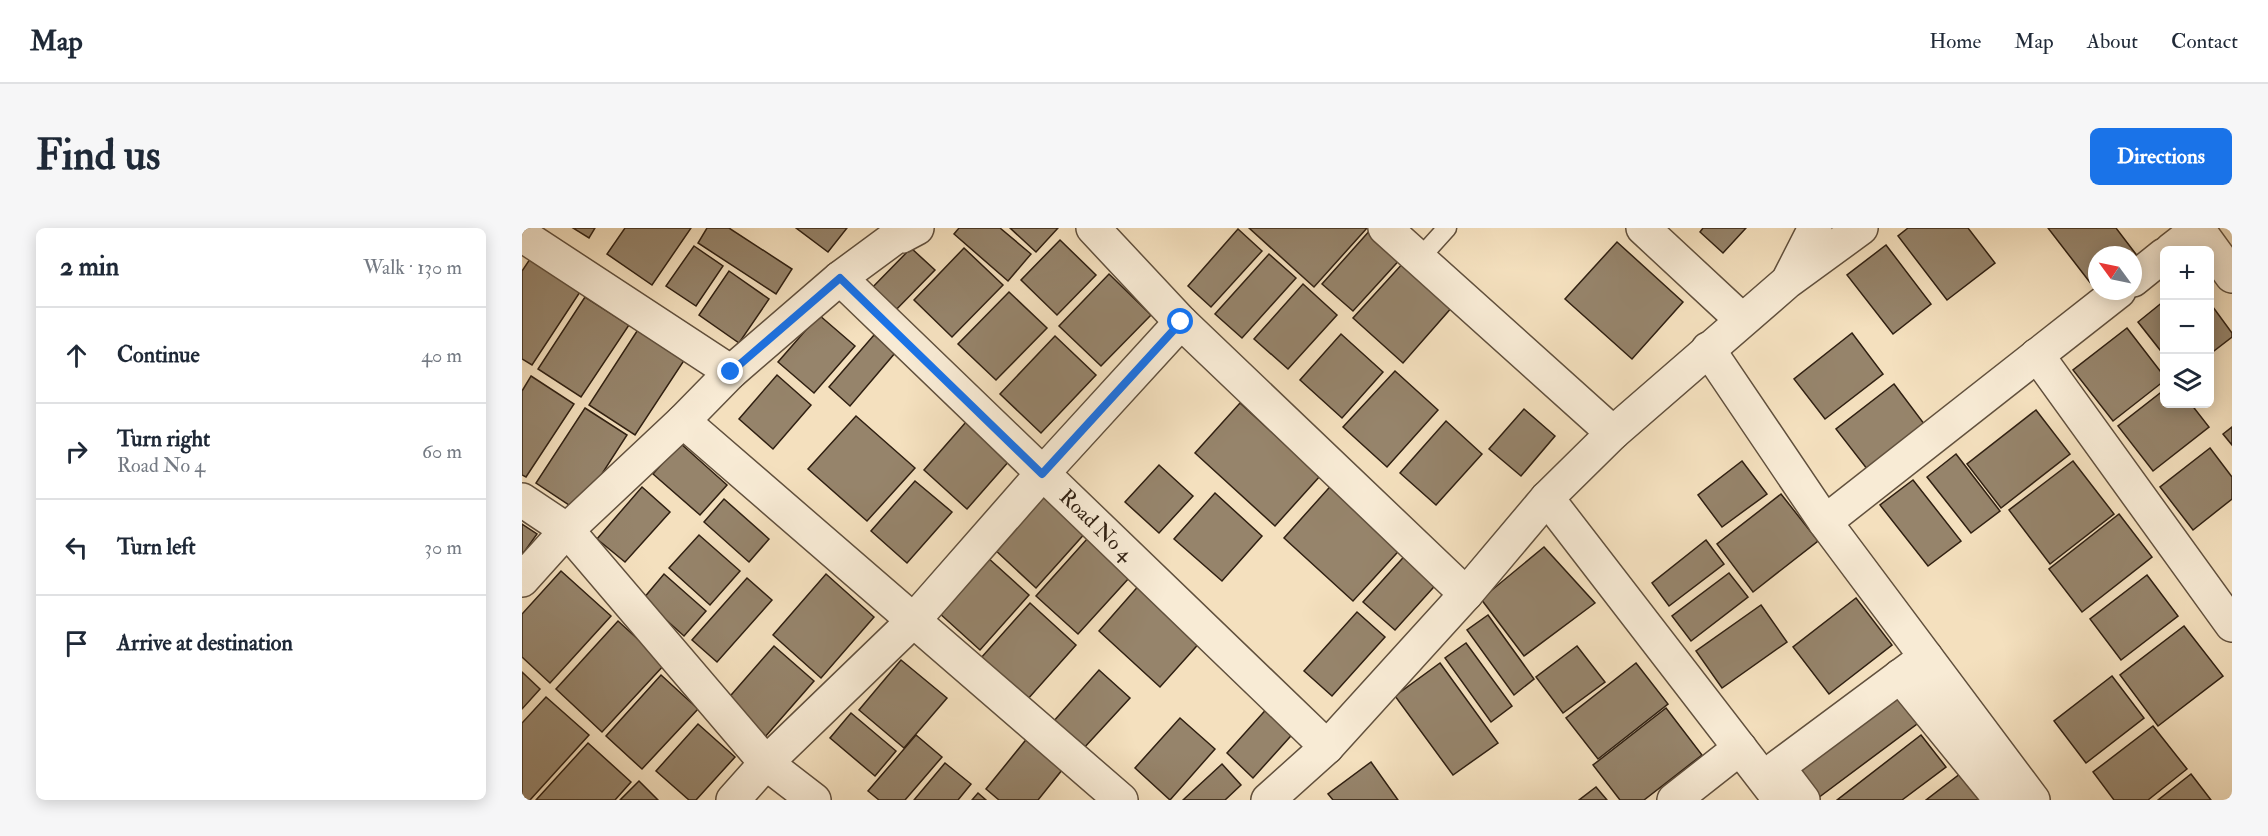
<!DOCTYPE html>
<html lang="en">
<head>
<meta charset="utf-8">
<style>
  :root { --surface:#fff; --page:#f6f6f7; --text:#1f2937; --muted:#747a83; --line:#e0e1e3; --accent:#1a73e8 }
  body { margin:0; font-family:"IM FELL Double Pica",serif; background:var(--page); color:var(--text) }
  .controls { position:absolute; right:18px; top:18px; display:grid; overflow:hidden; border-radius:9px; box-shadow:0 3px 15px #0003 }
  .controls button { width:54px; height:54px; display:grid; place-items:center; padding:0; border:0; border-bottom:2px solid var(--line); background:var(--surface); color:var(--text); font:30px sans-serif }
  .compass { position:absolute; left:1566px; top:18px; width:54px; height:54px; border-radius:50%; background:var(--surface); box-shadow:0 3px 15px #0003; rotate:303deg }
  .stop { position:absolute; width:18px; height:18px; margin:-14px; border:4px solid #1a73e8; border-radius:50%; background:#fff }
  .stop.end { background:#1a73e8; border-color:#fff; box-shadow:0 2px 6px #0008 }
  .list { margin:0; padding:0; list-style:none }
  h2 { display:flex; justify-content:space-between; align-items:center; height:78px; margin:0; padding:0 24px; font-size:26px }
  h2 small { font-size:20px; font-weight:400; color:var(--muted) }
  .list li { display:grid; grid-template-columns:39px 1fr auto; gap:18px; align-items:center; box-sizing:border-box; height:96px; padding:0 24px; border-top:2px solid var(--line) }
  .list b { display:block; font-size:22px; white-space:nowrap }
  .list p { margin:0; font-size:20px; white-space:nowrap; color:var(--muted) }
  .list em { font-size:20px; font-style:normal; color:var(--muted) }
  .icon { flex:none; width:33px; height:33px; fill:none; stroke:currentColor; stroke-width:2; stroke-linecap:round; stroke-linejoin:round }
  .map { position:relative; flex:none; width:1710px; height:572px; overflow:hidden; border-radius:9px }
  header { display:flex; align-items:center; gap:36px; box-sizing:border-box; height:84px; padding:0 30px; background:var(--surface); border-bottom:2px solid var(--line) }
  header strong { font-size:28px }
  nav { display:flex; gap:33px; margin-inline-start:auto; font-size:21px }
  .intro { display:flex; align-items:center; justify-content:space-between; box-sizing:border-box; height:144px; padding:0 36px }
  h1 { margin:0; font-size:42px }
  .button { padding:15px 27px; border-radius:9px; background:var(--accent); color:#fff; font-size:21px; font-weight:700 }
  main { display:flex; gap:36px; padding:0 36px }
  aside { flex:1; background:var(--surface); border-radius:9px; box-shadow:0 3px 15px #0003 }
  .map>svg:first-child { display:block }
</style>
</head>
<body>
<header>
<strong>Map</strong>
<nav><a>Home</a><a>Map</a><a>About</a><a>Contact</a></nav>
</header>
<div class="intro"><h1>Find us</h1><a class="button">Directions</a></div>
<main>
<aside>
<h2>2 min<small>Walk · 130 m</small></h2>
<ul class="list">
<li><svg class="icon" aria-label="ahead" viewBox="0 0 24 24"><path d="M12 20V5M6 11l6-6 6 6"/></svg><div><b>Continue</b></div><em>40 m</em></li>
<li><svg class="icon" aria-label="right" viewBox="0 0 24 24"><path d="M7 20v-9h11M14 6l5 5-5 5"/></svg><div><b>Turn right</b><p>Road No 4</p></div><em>60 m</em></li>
<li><svg class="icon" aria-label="left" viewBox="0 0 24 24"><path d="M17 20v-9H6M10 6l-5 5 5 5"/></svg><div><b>Turn left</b></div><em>30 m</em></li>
<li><svg class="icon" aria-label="arrive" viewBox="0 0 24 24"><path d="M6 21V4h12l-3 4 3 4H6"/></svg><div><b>Arrive at destination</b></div></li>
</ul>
</aside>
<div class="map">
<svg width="1710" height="572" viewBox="0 0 1710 572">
  <rect width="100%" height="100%" fill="#f4e0be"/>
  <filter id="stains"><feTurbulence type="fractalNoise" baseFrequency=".00333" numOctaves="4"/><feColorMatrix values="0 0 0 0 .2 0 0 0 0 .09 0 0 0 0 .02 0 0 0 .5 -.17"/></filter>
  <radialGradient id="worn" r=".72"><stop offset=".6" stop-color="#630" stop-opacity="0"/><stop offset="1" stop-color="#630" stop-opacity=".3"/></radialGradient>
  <!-- building -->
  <g fill="#96846b" stroke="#302012" stroke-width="1.5">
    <path d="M51 0H73L67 10Z"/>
    <path d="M103 0H169L130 57 85 26Z"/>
    <path d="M185 0H207L270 41 254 66 176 15Z"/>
    <path d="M274 0H325L306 24Z"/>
    <path d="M437 0H478L509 26 486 53 432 6Z"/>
    <path d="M488 0H536L514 24Z"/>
    <path d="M727 0H845L792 59Z"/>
    <path d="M850 0 882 27 831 83 800 56Z"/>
    <path d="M1181 0H1224L1201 25 1178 4Z"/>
    <path d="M1386 0H1446L1473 35 1425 72 1376 8Z"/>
    <path d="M1526 0H1594L1623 38 1611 47V27H1575V63L1580 70Z"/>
    <path d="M716 1 740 23 689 79 666 58Z"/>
    <path d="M538 12 574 47 535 87 499 52Z"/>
    <path d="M1095 14 1161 74 1110 131 1043 71Z"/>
    <path d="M1364 17 1409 76 1371 106 1325 47Z"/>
    <path d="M172 18 201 38 174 78 144 58Z"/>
    <path d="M389 20 413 42 367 89 344 66Z"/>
    <path d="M442 20 481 57 430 109 392 72Z"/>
    <path d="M747 26 774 50 720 110 693 86Z"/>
    <path d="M8 31 58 64 10 137 0 131V43Z"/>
    <path d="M882 34 931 78 881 135 831 90Z"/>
    <path d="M207 43 247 71 217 115 177 87Z"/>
    <path d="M587 46 629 87 579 138 537 98Z"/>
    <path d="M781 56 815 87 766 141 732 111Z"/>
    <path d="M487 64 525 100 474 152 436 116Z"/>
    <path d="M63 69 107 97 59 169 16 141Z"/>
    <path d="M1642 73V127L1616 94Z"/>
    <path d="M1688 75 1710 105V109L1688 126Z"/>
    <path d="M297 87 333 118 292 165 256 134Z"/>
    <path d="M117 100 163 131 113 207 67 177Z"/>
    <path d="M1605 100 1642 148V153L1591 193 1551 142Z"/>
    <path d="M1330 105 1361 146 1303 191 1272 151Z"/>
    <path d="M819 106 861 144 820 190 778 152Z"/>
    <path d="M352 107 373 125 328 178 307 159Z"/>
    <path d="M533 108 574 147 519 205 478 166Z"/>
    <path d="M873 143 916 182 865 239 821 199Z"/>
    <path d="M255 147 289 177 251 221 217 191Z"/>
    <path d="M9 148 52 176 4 249 0 247V163Z"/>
    <path d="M1372 156 1406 201 1349 246 1314 201Z"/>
    <path d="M1642 162V176H1669L1687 199 1631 243 1596 198Z"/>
    <path d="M718 175 798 248 753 298 673 225Z"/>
    <path d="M63 180 105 207 56 283 14 255Z"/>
    <path d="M1002 181 1033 208 999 248 967 221Z"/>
    <path d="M1514 182 1548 226 1479 280 1445 236Z"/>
    <path d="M451 186 495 224 445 281 402 242Z"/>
    <path d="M334 188 393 240 345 293 286 241Z"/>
    <path d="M924 193 960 226 914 277 878 245Z"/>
    <path d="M1710 199V217L1701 206Z"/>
    <path d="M158 215 205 257 178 287 131 246Z"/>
    <path d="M1688 220 1710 249V271L1671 302 1638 259Z"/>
    <path d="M1434 226 1478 283 1449 305 1405 249Z"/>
    <path d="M1220 233 1245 266 1200 299 1176 267Z"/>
    <path d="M1551 233 1592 286 1528 336 1487 282Z"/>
    <path d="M637 237 671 268 637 305 603 274Z"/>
    <path d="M814 252 884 315 831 373 762 310Z"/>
    <path d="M1391 252 1439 313 1406 338 1358 277Z"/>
    <path d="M393 253 430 284 385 335 349 303Z"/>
    <path d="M120 259 148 284 103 334 75 311Z"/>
    <path d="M521 264 565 303 514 360 471 320Z"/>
    <path d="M693 265 740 308 700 353 652 311Z"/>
    <path d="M1259 266 1296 313 1231 364 1195 316Z"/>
    <path d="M202 271 247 311 227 334 182 294Z"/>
    <path d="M1597 286 1630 329 1560 384 1527 341Z"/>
    <path d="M0 296 15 306 0 327Z"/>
    <path d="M177 307 218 343 188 377 147 340Z"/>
    <path d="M565 311 607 350 556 406 514 368Z"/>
    <path d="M1184 312 1202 336 1147 378 1130 355Z"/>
    <path d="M1022 319 1073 375 1002 428 959 371Z"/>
    <path d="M888 322 919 351 873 402 841 374Z"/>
    <path d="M465 329 507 367 458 422 416 384Z"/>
    <path d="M39 343 89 388 28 455 0 429V386Z"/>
    <path d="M1207 345 1226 369 1169 413 1150 388Z"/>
    <path d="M142 346 184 383 162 408 121 371Z"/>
    <path d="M304 346 352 389 299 450 251 407Z"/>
    <path d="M1625 347 1656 388 1599 432 1568 391Z"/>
    <path d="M225 350 250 372 195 434 170 412Z"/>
    <path d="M619 355 681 411 638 459 577 403Z"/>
    <path d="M1334 370 1370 417 1307 466 1271 419Z"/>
    <path d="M508 375 554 417 505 472 459 430Z"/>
    <path d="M1239 377 1265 414 1200 460 1174 423Z"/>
    <path d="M835 384 863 409 810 468 782 443Z"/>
    <path d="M966 387 1012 451 992 467 945 402Z"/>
    <path d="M96 393 143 436 80 504 34 461Z"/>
    <path d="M1662 398 1701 448 1636 498 1598 447Z"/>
    <path d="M944 415 990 478 969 494 923 430Z"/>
    <path d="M252 418 292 453 243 509 203 474Z"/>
    <path d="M1055 418 1083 454 1041 485 1014 449Z"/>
    <path d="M379 432 425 470 382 520 337 482Z"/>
    <path d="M918 435 976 515 931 547 873 468Z"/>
    <path d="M1114 435 1146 476 1076 531 1044 490Z"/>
    <path d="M577 442 608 470 561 521 531 494Z"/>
    <path d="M0 444 18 461 0 481Z"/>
    <path d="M139 447 176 481 120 541 84 508Z"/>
    <path d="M1590 448 1622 490 1564 535 1532 493Z"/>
    <path d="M1376 461 1399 493 1296 570 1273 538Z"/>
    <path d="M24 469 67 507 8 572H0V495Z"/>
    <path d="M749 476 776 500 731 550 705 525Z"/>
    <path d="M1144 480 1180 527 1122 572H1098L1071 537Z"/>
    <path d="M329 485 374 523 353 548 308 510Z"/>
    <path d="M658 490 693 521 648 572 613 540Z"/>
    <path d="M176 496 213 529 174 572H167L134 543Z"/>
    <path d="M1631 498 1665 541 1626 572H1592L1571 544Z"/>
    <path d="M394 507 420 529 383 572H357L346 563Z"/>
    <path d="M1399 507 1424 539 1380 572H1315Z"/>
    <path d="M507 508 544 537 516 572H477L464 561Z"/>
    <path d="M66 515 109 554 93 572H14Z"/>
    <path d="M849 534 876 572H811L806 566Z"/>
    <path d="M423 535 449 556 436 572H392Z"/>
    <path d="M700 536 719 557 703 572H661Z"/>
    <path d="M1443 542 1466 572H1404Z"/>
    <path d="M1669 546 1689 572H1636Z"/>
    <path d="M117 553 136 572H98Z"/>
    <path d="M1074 559 1085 572H1057Z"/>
    <path d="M456 565 464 572H450Z"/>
  </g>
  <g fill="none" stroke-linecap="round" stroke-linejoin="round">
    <defs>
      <path id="service" d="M897 31 925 0"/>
      <g id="minor">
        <path d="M571 0 659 94 944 366"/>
        <path d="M863 0 1091 205"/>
        <path d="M1121 0 1220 92"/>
        <path d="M0 7 209 144"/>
        <path d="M1649 22 1676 1 1710 48"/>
        <path d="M1268 49 1293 0"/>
        <path id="s1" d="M318 50 805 519"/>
        <path d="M1611 52 1642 27"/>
        <path d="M1186 121 1303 294 1511 572"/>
        <path d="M1515 127 1710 397"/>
        <path d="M161 193 599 572"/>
        <path d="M1025 270 1258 572"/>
        <path d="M0 272 45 302 244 535 292 572"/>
        <path d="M1303 294 1597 63"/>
        <path d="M0 352 45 302 161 193 209 144 318 50 379 5 380 8 395 0"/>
        <path d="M1378 448 1479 572"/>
        <path d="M211 572 244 535 391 393 520 246 659 94"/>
        <path d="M746 572 805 519 944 366 1025 270 1091 205 1265 54 1339 0"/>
        <path d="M1152 572 1218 520"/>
        <path d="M1281 572 1256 539 1404 429"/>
      </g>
    </defs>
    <!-- service casing -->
    <use href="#service" stroke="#61503d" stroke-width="21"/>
    <!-- minor casing -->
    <use href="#minor" stroke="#61503d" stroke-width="36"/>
    <!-- service -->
    <use href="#service" stroke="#f8ebd5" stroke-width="18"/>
    <!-- minor -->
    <use href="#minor" stroke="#f8ebd5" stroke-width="33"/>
  </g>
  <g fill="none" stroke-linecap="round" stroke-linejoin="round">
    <!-- route -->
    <path stroke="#1a73e8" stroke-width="8" d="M209 144 318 50 520 246 659 94"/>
  </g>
  <g text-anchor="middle" stroke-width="5" stroke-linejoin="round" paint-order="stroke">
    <!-- street labels -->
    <g font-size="21" fill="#302012" stroke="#f8ebd5">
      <text dy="7" stroke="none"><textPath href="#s1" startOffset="356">Road No 4</textPath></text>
    </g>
  </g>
  <rect width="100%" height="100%" filter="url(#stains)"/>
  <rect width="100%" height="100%" fill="url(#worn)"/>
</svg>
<div class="controls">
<button>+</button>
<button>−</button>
<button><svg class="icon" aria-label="layers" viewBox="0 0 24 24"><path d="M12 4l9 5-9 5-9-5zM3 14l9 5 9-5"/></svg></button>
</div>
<svg class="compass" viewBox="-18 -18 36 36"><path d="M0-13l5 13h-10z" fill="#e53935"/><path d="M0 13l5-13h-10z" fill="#747a83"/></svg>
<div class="stop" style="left:659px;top:94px"></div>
<div class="stop end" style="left:209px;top:144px"></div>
</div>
</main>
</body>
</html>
